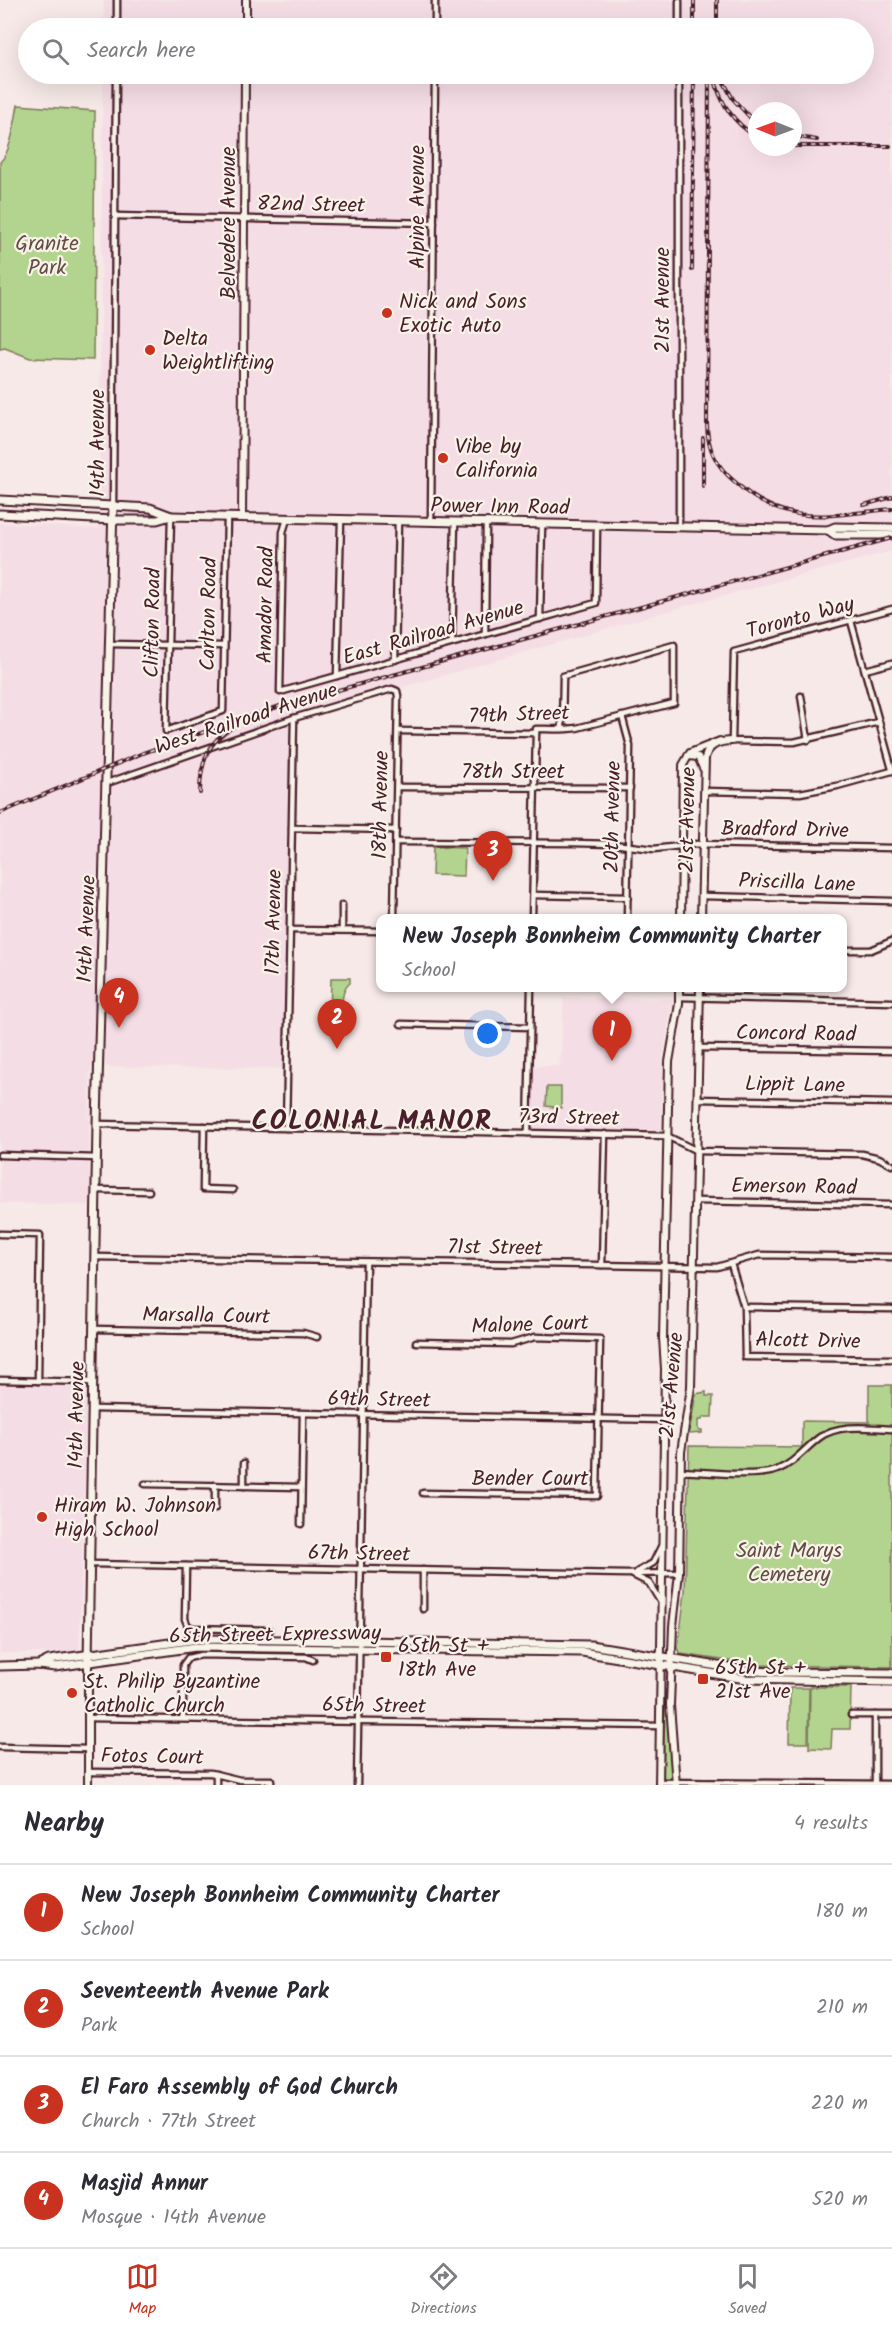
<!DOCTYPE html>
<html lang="en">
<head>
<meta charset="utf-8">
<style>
  :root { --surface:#fff; --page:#f7f7f7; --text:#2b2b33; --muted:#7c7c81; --line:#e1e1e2; --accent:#c8321e }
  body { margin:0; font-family:Kalam,sans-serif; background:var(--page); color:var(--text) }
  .compass { position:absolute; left:748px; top:102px; width:54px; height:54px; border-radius:50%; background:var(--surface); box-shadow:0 6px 24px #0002; rotate:271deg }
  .you { position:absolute; left:488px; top:1034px; width:21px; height:21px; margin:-15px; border:4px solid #fff; border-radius:50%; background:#1a73e8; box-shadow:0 0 0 9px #1a73e833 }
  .badge { display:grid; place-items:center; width:39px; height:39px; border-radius:50%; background:var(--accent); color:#fff; font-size:20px; font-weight:700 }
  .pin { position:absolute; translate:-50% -50px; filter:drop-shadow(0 2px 3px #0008) }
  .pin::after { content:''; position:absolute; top:32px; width:21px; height:18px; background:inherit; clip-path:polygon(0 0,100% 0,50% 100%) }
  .popup { position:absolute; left:376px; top:914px; width:471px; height:78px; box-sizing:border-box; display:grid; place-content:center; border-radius:12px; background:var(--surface); filter:drop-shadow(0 2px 4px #0005); font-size:20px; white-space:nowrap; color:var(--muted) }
  .popup b { font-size:22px; color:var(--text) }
  .popup::after { content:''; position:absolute; left:50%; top:100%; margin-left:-12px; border:12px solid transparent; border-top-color:var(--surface) }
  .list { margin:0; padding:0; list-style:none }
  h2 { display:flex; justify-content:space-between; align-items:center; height:78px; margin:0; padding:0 24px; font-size:26px }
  h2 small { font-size:20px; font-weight:400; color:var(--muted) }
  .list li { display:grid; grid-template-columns:39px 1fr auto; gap:18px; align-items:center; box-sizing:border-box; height:96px; padding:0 24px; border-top:2px solid var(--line) }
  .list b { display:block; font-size:22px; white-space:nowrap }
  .list p { margin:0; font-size:20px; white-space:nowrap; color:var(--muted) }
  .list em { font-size:20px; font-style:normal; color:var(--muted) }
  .icon { flex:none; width:33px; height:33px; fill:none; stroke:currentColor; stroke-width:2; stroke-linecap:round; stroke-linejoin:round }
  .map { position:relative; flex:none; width:892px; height:1785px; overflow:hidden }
  .search { position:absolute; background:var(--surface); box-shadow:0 6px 24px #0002; left:18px; right:18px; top:18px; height:66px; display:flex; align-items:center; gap:15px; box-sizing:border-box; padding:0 21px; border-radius:33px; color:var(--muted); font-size:22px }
  .sheet { height:462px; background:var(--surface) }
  nav { display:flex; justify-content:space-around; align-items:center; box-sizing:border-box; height:84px; border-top:2px solid var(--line); background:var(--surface); font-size:16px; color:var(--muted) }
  nav a { display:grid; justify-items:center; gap:3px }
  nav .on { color:var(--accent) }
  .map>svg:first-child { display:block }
</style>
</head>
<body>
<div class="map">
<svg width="892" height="1785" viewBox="0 0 892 1785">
  <rect width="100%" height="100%" fill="#f6e9e7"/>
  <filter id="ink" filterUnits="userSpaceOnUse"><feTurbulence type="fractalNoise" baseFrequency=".0167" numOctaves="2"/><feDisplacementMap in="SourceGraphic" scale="12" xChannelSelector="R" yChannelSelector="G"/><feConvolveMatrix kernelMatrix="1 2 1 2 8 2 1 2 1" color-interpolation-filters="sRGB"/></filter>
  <g filter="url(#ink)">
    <!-- built -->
    <g fill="#f5dde6" fill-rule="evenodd">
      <path d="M104 0H892V551L689 605 295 718 287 1068 90 1067 89 1158 90 1205 0 1203V523L99 529 103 74H864V28H104ZM757 111H793V147H757Z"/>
      <path d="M564 998 673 999 663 1056 661 1131 535 1130 532 1126 533 1066H560Z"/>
      <path d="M0 1382H87L79 1653H0Z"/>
    </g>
    <!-- green -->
    <g fill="#b3d48e" stroke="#7e7a5c" stroke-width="1.5">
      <path d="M18 105 95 111 93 360 30 358 5 348 0 349V162C11 153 15 120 18 105Z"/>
      <path d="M433 847 465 848 464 876 432 875Z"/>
      <path d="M331 978H350V983C340 991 342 1007 342 1019L330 1018Z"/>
      <path d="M547 1087H561V1108L546 1106Z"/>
      <path d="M869 1385H892V1667L756 1665 681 1654 678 1649 685 1592 689 1446 802 1447V1421L869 1422Z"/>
      <path d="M706 1392V1396H713L712 1417H703L702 1420H698V1430L702 1431V1433L689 1434 696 1394Z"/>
      <path d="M810 1687H851L850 1729H832L831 1749 809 1748Z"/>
      <path d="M790 1688H809L808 1743H789Z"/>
      <path d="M665 1689 674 1779 663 1778Z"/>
    </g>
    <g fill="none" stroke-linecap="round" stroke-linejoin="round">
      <defs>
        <g id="minor">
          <path d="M679 1V28"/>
          <path d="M117 28V0"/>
          <path d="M435 28V0"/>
          <path d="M115 216 434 223"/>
          <path d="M113 505 116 74"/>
          <path d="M171 516 166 731 223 711 227 517"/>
          <path d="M287 519 283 532 280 692 596 603 597 525"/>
          <path d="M431 521 435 74"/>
          <path d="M679 526V74"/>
          <path d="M540 619 542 524"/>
          <path d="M851 621 892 769"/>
          <path d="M485 634 486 523"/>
          <path d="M452 643 455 522"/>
          <path d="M110 644 224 646"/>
          <path d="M395 660 398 521"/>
          <path d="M865 670 892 663"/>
          <path d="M337 676 341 520"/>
          <path d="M801 696 808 740"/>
          <path d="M622 716 630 746 627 918"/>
          <path d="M879 722 794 742 732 741 734 652 892 609"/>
          <path d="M398 731 536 733V729C549 729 563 730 577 728L674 703V645L563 676 562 729"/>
          <path d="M107 783 294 718 392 689 397 691 398 696 394 918"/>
          <path d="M397 787 630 788"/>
          <path d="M704 791 800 793 837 786 892 771"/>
          <path d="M292 828 396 830"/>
          <path d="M396 842 573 843 613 844 654 849 697 844 892 848"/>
          <path d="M533 895 628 897"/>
          <path d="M702 896 892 901"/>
          <path d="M532 918 536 733"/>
          <path d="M290 930 381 931"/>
          <path d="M342 930V905"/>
          <path d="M843 950H871L892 941"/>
          <path d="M679 997 892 1002"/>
          <path d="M401 1024 530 1027"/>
          <path d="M699 1048 892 1051"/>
          <path d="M698 1099 892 1103"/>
          <path d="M97 1124 667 1136 697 1151 862 1154 879 1158 892 1165"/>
          <path d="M204 1126 203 1189 233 1190"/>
          <path d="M286 1128 294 718"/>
          <path d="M528 1133 531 988"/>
          <path d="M0 1155 97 1158"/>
          <path d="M96 1190 149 1191"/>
          <path d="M696 1201 892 1205"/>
          <path d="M0 1234 40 1235 38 1381"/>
          <path d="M95 1257 717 1267 759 1255 892 1257"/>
          <path d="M731 1264 744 1307 745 1357 892 1359"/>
          <path d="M602 1265 605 1134"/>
          <path d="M744 1307 892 1309"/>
          <path d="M94 1329 303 1333 317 1337"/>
          <path d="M416 1342 511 1344 535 1337 600 1339 597 1496 423 1493"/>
          <path d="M0 1380 93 1382"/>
          <path d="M93 1409 664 1420"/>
          <path d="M681 1471C704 1472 756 1478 777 1470 795 1463 805 1448 820 1437 840 1423 869 1428 892 1429"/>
          <path d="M145 1484 301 1487"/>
          <path d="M244 1486V1463"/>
          <path d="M215 1508V1485"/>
          <path d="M301 1524 303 1414"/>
          <path d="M90 1564 627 1574 679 1573"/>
          <path d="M186 1566 185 1619 188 1626 193 1628 270 1630"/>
          <path d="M637 1572 653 1563 661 1547"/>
          <path d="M633 1575 649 1583 660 1601"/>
          <path d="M423 1609V1570"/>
          <path d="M851 1715H892"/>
          <path d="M88 1718 660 1726"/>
          <path d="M183 1718V1665L188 1658 201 1655 306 1657 313 1660"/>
          <path d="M0 1747 88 1749"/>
          <path d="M88 1772 211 1773 240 1780H271V1785"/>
          <path d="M659 1782 892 1784"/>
          <path d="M875 1784V1715"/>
          <path d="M216 1785V1774"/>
          <path d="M357 1785 366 1262"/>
        </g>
        <g id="tertiary">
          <path d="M246 28V0"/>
          <path d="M242 518 245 74"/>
          <path d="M688 756 698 757 703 768"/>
          <path d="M681 918 683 765 690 753 720 741"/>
          <path d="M701 918 705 758C708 745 720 741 732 741"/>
          <path d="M88 1785V1663"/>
          <path d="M659 1785 665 1369 663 1338 669 1062 679 1004V988"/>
          <path d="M676 1785 670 1705 673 1626 679 1573 681 1452 691 1387 700 988"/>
        </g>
        <g id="secondary">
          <path d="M0 500 150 508 171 516"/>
          <path d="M0 514 113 520H157L171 516 828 530 835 527 892 528"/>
          <path d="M828 530 835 535H892"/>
          <path d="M88 1663 97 1124 113 505"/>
          <path d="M39 1665 49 1660 198 1639 360 1641 591 1645 742 1670 772 1672 892 1673"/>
          <path d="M0 1666 39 1665 55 1667 196 1647 582 1652 746 1679 892 1682"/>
        </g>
      </defs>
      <!-- minor casing -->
      <use href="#minor" stroke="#4a1f2b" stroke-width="9"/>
      <!-- tertiary casing -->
      <use href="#tertiary" stroke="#4a1f2b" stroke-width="10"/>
      <!-- secondary casing -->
      <use href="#secondary" stroke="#4a1f2b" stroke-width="11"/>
      <!-- minor -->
      <use href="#minor" stroke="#f7f3e8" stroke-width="4.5"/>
      <!-- tertiary -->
      <use href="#tertiary" stroke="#f7f3e8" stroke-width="6"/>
      <!-- secondary -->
      <use href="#secondary" stroke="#f7f3e8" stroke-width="7"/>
      <defs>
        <g id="rail">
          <path d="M694 0V28"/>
          <path d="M717 0V28"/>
          <path d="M709 74 707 424C707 448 716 466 734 481 784 529 829 515 892 509"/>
          <path d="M714 75C719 101 733 123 757 137"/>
          <path d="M721 77 733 99 757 125"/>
          <path d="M793 136 817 140"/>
          <path d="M793 146H890"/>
          <path d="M692 270 694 74"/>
          <path d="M703 438V486"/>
          <path d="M864 505 892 497"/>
          <path d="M200 793C200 765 207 741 233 727"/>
          <path d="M0 813 143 753 280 706 892 538"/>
        </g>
      </defs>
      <!-- rail casing -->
      <use href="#rail" stroke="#4a1f2b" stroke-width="4"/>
      <!-- rail -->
      <use href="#rail" stroke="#f7f3e8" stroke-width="1.5" stroke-dasharray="4.5" stroke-linecap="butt"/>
    </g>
  </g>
  <!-- markers -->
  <g fill="#c8321e" stroke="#f7f3e8" stroke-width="2">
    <circle cx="387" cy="313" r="6"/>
    <circle cx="150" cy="350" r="6"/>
    <circle cx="443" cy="458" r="6"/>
    <circle cx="42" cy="1517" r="6"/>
    <rect x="380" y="1651" width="12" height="12" rx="3"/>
    <rect x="697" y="1673" width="12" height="12" rx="3"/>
    <circle cx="72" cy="1693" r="6"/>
  </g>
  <g text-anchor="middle" stroke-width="4.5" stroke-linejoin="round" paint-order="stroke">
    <!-- street labels -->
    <g font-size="21" fill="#4a1f2b" stroke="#f7f3e8">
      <text transform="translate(311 204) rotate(1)" y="7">82nd Street</text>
      <text transform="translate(417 207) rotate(-90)" y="7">Alpine Avenue</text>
      <text transform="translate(228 223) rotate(-90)" y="7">Belvedere Avenue</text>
      <text transform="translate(662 300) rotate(-90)" y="7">21st Avenue</text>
      <text transform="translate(97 443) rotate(-90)" y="7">14th Avenue</text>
      <text transform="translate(500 506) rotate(1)" y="7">Power Inn Road</text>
      <text transform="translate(265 605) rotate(-89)" y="7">Amador Road</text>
      <text transform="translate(208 614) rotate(-89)" y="7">Carlton Road</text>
      <text transform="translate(800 617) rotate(-15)" y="7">Toronto Way</text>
      <text transform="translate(152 623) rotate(-89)" y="7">Clifton Road</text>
      <text transform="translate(433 632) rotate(-16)" y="7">East Railroad Avenue</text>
      <text transform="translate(519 714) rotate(-2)" y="7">79th Street</text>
      <text transform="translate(246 718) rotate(-18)" y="7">West Railroad Avenue</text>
      <text x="513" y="778">78th Street</text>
      <text transform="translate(380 805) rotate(-89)" y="7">18th Avenue</text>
      <text transform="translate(612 817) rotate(-89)" y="7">20th Avenue</text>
      <text transform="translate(687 820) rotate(-89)" y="7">21st Avenue</text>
      <text transform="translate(785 829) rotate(1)" y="7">Bradford Drive</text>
      <text transform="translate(797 882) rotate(2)" y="7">Priscilla Lane</text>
      <text transform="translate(273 922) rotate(-89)" y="7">17th Avenue</text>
      <text transform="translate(86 929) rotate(-88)" y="7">14th Avenue</text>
      <text transform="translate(796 1033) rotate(1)" y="7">Concord Road</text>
      <text transform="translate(795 1084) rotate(1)" y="7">Lippit Lane</text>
      <text transform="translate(569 1117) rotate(1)" y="7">73rd Street</text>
      <text transform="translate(794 1186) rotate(1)" y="7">Emerson Road</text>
      <text transform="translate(495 1247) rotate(1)" y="7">71st Street</text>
      <text transform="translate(206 1315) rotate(1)" y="7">Marsalla Court</text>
      <text transform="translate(530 1324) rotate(-2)" y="7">Malone Court</text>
      <text transform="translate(808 1340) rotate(1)" y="7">Alcott Drive</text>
      <text transform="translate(671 1385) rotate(-85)" y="7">21st Avenue</text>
      <text transform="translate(379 1399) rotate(1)" y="7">69th Street</text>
      <text transform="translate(76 1415) rotate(-89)" y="7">14th Avenue</text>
      <text x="530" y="1485">Bender Court</text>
      <text transform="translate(359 1553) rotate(1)" y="7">67th Street</text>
      <text transform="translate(275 1634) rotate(-1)" y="7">65th Street Expressway</text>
      <text transform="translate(374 1705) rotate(1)" y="7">65th Street</text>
      <text transform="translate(152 1756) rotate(1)" y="7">Fotos Court</text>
    </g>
    <!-- park labels -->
    <g font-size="21" fill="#644c44" stroke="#f7f3e8">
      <text x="47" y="250">Granite<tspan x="47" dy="24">Park</tspan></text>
      <text x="789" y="1557">Saint Marys<tspan x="789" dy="24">Cemetery</tspan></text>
    </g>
    <!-- poi labels -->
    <g font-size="21" fill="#4a1f2b" stroke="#f7f3e8" text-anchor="start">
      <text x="399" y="308">Nick and Sons<tspan x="399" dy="24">Exotic Auto</tspan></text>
      <text x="162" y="345">Delta<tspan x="162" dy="24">Weightlifting</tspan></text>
      <text x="455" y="453">Vibe by<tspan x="455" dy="24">California</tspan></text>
      <text x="54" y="1512">Hiram W. Johnson<tspan x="54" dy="24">High School</tspan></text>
      <text x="398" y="1652">65th St +<tspan x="398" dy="24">18th Ave</tspan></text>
      <text x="715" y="1674">65th St +<tspan x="715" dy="24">21st Ave</tspan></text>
      <text x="84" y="1688">St. Philip Byzantine<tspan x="84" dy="24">Catholic Church</tspan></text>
    </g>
    <!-- district labels -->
    <g font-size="27" font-weight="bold" letter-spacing="1.5" fill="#4a1f2b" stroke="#f7f3e8">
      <text x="372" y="1129">COLONIAL MANOR</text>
    </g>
  </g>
</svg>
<svg class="compass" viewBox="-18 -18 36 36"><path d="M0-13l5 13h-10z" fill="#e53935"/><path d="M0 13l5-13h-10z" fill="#7c7c81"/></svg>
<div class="you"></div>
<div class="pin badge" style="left:612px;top:1061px">1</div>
<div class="popup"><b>New Joseph Bonnheim Community Charter</b>School</div>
<div class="pin badge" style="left:337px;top:1049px">2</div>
<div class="pin badge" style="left:493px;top:881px">3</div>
<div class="pin badge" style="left:119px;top:1028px">4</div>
<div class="search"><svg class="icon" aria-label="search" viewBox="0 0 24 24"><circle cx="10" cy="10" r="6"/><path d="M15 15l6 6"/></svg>Search here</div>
</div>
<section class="sheet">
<h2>Nearby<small>4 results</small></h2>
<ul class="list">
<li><span class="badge">1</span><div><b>New Joseph Bonnheim Community Charter</b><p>School</p></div><em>180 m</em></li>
<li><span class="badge">2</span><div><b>Seventeenth Avenue Park</b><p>Park</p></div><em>210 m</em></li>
<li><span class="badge">3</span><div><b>El Faro Assembly of God Church</b><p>Church · 77th Street</p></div><em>220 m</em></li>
<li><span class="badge">4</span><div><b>Masjid Annur</b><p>Mosque · 14th Avenue</p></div><em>520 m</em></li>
</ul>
</section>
<nav>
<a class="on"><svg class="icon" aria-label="map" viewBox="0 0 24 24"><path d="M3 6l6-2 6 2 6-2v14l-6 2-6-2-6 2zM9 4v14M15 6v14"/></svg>Map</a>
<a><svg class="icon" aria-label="directions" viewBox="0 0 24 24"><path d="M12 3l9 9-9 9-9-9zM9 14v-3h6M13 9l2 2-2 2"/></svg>Directions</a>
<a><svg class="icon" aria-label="saved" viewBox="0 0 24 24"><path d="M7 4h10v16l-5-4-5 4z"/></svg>Saved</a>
</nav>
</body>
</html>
